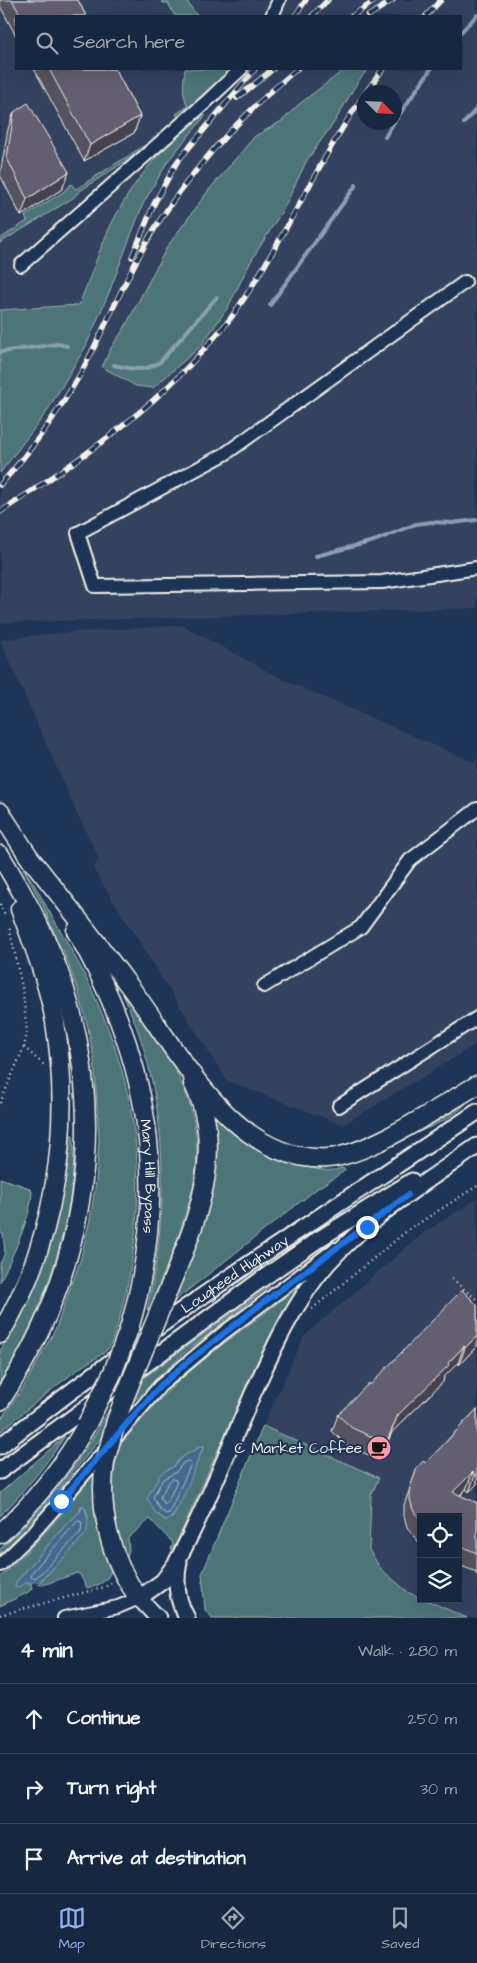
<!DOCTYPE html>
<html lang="en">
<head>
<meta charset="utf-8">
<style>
  :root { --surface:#162841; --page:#23344c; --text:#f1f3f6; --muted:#9ea6b1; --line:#35445a; --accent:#95b2f1 }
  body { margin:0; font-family:"Architects Daughter",sans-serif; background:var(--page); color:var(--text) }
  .controls { position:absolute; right:15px; bottom:15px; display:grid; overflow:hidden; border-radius:0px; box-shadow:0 5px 20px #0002 }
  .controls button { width:45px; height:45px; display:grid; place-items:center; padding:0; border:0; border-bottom:1px solid var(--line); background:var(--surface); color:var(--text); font:25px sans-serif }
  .compass { position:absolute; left:357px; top:85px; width:45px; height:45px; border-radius:50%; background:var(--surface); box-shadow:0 5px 20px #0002; rotate:114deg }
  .stop { position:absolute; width:15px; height:15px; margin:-11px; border:4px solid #1a73e8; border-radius:50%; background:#fff }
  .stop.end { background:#1a73e8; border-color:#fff; box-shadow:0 1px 5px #0008 }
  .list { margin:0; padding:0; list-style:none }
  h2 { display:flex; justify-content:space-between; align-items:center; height:65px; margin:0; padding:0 20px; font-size:21px }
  h2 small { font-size:16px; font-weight:400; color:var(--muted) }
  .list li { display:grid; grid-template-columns:32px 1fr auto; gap:15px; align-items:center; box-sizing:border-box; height:70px; padding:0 20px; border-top:1px solid var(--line) }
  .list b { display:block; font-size:19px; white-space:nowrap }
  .list em { font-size:16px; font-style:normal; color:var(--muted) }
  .icon { flex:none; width:28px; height:28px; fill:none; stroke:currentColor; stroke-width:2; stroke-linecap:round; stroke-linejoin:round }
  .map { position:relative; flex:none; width:477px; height:1618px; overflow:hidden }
  .search { position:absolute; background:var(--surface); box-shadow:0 5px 20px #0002; left:15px; right:15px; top:15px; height:55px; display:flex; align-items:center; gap:12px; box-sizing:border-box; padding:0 18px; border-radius:0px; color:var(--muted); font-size:19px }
  .sheet { height:275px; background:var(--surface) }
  nav { display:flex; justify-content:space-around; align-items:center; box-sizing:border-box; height:70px; border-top:1px solid var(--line); background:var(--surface); font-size:14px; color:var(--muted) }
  nav a { display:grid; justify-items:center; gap:2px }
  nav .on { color:var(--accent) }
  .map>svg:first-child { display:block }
</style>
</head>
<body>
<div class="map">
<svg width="477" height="1618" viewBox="0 0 477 1618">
  <rect width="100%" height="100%" fill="#1d3557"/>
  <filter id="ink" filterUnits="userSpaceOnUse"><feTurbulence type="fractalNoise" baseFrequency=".02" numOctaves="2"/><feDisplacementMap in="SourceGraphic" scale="10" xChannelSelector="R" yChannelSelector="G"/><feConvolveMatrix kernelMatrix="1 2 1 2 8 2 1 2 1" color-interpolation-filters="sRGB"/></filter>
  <g filter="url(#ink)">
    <!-- built -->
    <g fill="#32425e" fill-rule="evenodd">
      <path d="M0 0H477V608L0 623V473L46 413 86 346 108 295 143 204 168 161 201 121 237 87 260 69H461V16H16V69H253L236 81 145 169 111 226 79 305 0 310ZM364 92H394V122H364Z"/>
      <path d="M182 625 282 679 473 762 477 758V1044L343 1125 227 1081 93 869 99 858 77 814 0 640 45 634Z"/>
      <path d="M477 1199V1618H212L205 1610 202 1574 263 1426 304 1336 423 1233ZM421 1517H458V1599H421Z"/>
    </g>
    <!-- green -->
    <g fill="#4d7578" stroke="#a0b3b0" fill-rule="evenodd">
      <path d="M161 0H186L197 16H175L168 3H163Z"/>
      <path d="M185 69H230L232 71 163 136 80 191 73 198 0 243V239L27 221 25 216 63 192 71 184 76 189 167 131 172 126 170 124 178 118 176 114 188 106C182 96 183 81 185 69Z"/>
      <path d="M345 69H368L357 83 335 121 307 160 284 208 251 261 228 307 201 346 153 388 136 386 102 367 111 348 125 327 167 247 208 191 255 136 282 121 298 105Z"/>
      <path d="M206 115 168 161 143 204 108 295 86 346 46 413 0 473V310L79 305C90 279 98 252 110 227 130 185 166 138 206 115Z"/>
      <path d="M23 868C36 885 45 905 56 923 124 1037 154 1143 129 1277 127 1289 115 1341 108 1349 100 1357 86 1363 77 1370 51 1390 25 1411 0 1432V1420L23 1388 56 1328 80 1261 90 1219 96 1181 99 1139 94 1059 88 1028 78 990 63 950 60 948 43 906Z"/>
      <path d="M118 982C162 1044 211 1105 193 1186 184 1229 164 1270 150 1312L147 1309C168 1219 169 1120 138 1031 132 1015 125 999 118 982Z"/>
      <path d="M469 1100C455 1118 429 1128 408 1136Z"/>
      <path d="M215 1117C245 1133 309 1182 342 1168L346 1170 318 1188 173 1302C198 1240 224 1186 215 1117Z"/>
      <path d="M69 1135H73C80 1208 41 1322 0 1382V1351L16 1322 55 1222 62 1194Z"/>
      <path d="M0 1178 27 1187 32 1191C32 1216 11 1259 0 1282V1264L5 1253 3 1234 0 1232Z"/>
      <path d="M270 1286 183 1354 133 1402 142 1379Z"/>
      <path d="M300 1286 283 1312 258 1360 173 1551 171 1549 173 1543 150 1519 128 1538 129 1550 126 1559 115 1525 112 1500 113 1478 118 1447 158 1401 185 1375 218 1348ZM204 1446 173 1517 166 1521 155 1512 169 1469C176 1467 176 1461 182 1458 189 1453 196 1448 204 1446Z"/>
      <path d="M115 1404 105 1433 41 1512 0 1555V1549C45 1508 82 1462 110 1407Z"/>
      <path d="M263 1426 379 1478 371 1495 369 1550 381 1569 409 1593 421 1598V1599H424L467 1618H212L205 1610 202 1574Z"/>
      <path d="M65 1436C46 1465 25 1491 0 1516V1493Z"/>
      <path d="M97 1470 112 1567C108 1582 102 1584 87 1588L80 1575 77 1573 43 1585 38 1584 84 1536 88 1517 85 1507 81 1506 80 1512 64 1527 16 1582 31 1583 32 1589 27 1593 0 1606V1577C36 1545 67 1508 97 1470Z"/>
    </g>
    <!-- water -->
    <g fill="#446a8c" stroke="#8aa0b1">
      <path d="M204 1446C195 1465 182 1509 167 1521L155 1512 147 1498 160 1475 165 1471 173 1467 181 1458 198 1448Z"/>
      <path d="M83 1505C87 1511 89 1524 87 1531 86 1536 45 1577 38 1582H27L17 1588 15 1587 16 1582 64 1527 80 1512Z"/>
    </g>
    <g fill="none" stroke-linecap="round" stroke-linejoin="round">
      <!-- shore -->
      <g stroke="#aebbc3" stroke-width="1">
        <path d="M188 1461 191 1464 169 1513 166 1514 159 1508 153 1497 163 1479 176 1472 183 1463Z"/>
        <path d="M173 1479 176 1480V1483L168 1501 164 1504 160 1497 168 1483Z"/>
        <path d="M78 1521 82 1522 81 1532 41 1573 35 1578 31 1577V1574Z"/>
      </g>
      <!-- stream -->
      <g stroke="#8aa0b1" stroke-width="4">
        <path d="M461 32 477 15"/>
        <path d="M394 122 431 69"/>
        <path d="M464 123 477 108"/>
        <path d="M385 137 394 122"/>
        <path d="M270 305 356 185"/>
        <path d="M0 352 58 344 67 346"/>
        <path d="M114 365C134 369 142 373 160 362L217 297"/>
        <path d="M316 556 374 541 416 524 431 522 452 523 477 520"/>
      </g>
      <defs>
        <g id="minor">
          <path d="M272 16 279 0"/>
          <path d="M21 265 205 103 241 69"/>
          <path d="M465 282 225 454 78 533 95 586 382 582 477 568"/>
          <path d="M264 986 361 927 410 860 477 809"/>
          <path d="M339 1106 477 1018"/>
          <path d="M0 1565 32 1534 61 1501 160 1386 222 1334 335 1249"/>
          <path d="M64 1618 118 1607 139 1598"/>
        </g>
        <g id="major">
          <path id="s1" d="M0 1446C58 1401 116 1357 175 1315 274 1245 376 1180 477 1112"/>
          <path d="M0 1471 259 1281 319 1239 412 1181"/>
          <path d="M179 1562C175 1581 177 1601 187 1618"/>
          <path d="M158 1618 139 1598 163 1581 176 1563C206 1508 229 1448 254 1391 275 1345 295 1301 328 1263 370 1216 426 1182 477 1146"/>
        </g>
        <g id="highway">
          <path d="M0 812 33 863"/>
          <path d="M26 853C62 898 98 944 133 991 180 1054 235 1164 328 1158 370 1155 439 1107 477 1085"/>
          <path d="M0 855C26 898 50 942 65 990 109 1132 82 1279 0 1401"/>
          <path id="s2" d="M76 931C150 1059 171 1186 129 1329"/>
          <path d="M162 1305C190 1236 230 1156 193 1083"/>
          <path d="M0 1334C56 1242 72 1127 55 1022 48 983 34 946 20 909"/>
          <path d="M116 1421 125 1396"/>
          <path d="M105 1462C98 1510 110 1560 139 1598"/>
          <path d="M0 1534C34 1502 65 1464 87 1424"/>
        </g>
      </defs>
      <!-- minor casing -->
      <use href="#minor" stroke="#f4f1e8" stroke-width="16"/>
      <!-- major casing -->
      <use href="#major" stroke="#f4f1e8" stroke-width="19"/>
      <!-- highway casing -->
      <use href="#highway" stroke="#f4f1e8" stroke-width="21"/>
      <!-- path -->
      <g stroke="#f4f1e8" stroke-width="2.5" stroke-dasharray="1 4" stroke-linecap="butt">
        <path d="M0 904 5 916"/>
        <path d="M24 1047 45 1066"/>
        <path d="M0 1103 24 1047 27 1033 23 992 9 926"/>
        <path d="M452 1279 477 1300"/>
        <path d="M312 1309 408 1230 477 1186"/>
        <path d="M0 1615 105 1587 113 1582"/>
      </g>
      <!-- minor -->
      <use href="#minor" stroke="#1d3557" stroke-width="12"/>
      <!-- major -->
      <use href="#major" stroke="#1d3557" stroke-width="15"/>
      <!-- highway -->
      <use href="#highway" stroke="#1d3557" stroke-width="18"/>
      <defs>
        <g id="rail">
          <path d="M295 16 306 0"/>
          <path d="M312 16 328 0"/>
          <path d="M352 16 376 0"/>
          <path d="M368 16 393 0"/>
          <path d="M426 16 441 0"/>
          <path d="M366 92 383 69"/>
          <path d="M237 98 273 69"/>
          <path d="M132 257 154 204 177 162 255 69"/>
          <path d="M0 485C30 452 55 417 78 378 104 332 123 282 150 236 188 173 240 116 297 69"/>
          <path d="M0 512C75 463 153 411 211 341 219 332 228 323 235 312 283 243 316 164 364 95"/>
        </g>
      </defs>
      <!-- rail casing -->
      <use href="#rail" stroke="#f4f1e8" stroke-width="5.5"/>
      <!-- rail -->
      <use href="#rail" stroke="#1d3557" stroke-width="4" stroke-dasharray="11" stroke-linecap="butt"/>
      <defs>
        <g id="highway-bridge">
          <path d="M125 1396 162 1305"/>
          <path d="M87 1424 113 1372 129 1329"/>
          <path d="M105 1462 116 1421"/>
        </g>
      </defs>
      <!-- highway-bridge casing -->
      <use href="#highway-bridge" stroke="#f4f1e8" stroke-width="21" stroke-linecap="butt"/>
      <!-- highway-bridge -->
      <use href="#highway-bridge" stroke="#1d3557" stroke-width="18"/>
    </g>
    <!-- wall -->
    <g fill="#55525f" stroke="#f4f1e8">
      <path d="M0 0H78L86 16H16V36L0 6Z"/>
      <path d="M34 69H115L140 116 134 133 84 161Z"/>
      <path d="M14 112 69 172 62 189 21 216 0 175 8 129Z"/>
      <path d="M477 1305V1346L459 1365 458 1363 444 1377 443 1382 392 1432 380 1460 346 1445 332 1431 338 1415 370 1385Z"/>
      <path d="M477 1409V1484L469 1492 466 1489 460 1496 477 1503V1575L476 1574 477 1572 458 1565V1517H421V1545L407 1527 404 1516V1505L417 1468 426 1463Z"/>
    </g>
    <!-- shaded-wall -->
    <g fill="#45424e" stroke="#f4f1e8">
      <path d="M140 116 134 133 84 161 90 145Z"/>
      <path d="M69 172 62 189 21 216 27 199Z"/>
      <path d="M477 1336V1346L459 1365 465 1348Z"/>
      <path d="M464 1346 458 1363 444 1377 443 1382 392 1432 380 1460 386 1443 398 1415Z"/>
      <path d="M473 1472 466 1489 446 1509 453 1492Z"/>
      <path d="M477 1474V1484L469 1492 475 1475Z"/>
    </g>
    <!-- building -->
    <g fill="#635f6f" stroke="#f4f1e8">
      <path d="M12 0H78L86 16H21Z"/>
      <path d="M49 69H115L140 116 90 145Z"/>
      <path d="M28 103 69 172 27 199 7 158 14 112Z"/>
      <path d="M462 1290 477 1305V1336L465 1348 464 1346 448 1363 449 1365 398 1415 386 1443 352 1428 338 1415 369 1383 370 1385Z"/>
      <path d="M477 1409V1474L475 1475 473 1472 453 1492 477 1503V1553L458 1545V1517H421V1521L413 1510 410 1499V1488L417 1468 423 1461 426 1463Z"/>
    </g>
  </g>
  <g fill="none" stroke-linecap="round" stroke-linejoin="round" filter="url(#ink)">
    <!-- route -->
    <path stroke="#1a73e8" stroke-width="6" d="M61 1501 136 1413 160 1386 185 1364 256 1308 408 1195 367 1227"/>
  </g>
  <!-- icons -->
  <defs>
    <symbol id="cafe-disc" viewBox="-11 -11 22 22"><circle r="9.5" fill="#ff9aa2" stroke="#1d3557"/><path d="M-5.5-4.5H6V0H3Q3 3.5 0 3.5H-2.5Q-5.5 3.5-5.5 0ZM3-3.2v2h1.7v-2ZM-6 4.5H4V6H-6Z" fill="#111"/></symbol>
  </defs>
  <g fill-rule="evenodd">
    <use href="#cafe-disc" x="365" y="1434" width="28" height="28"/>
  </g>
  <g text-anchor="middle" stroke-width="4.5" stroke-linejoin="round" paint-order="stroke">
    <!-- street labels -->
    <g font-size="15" fill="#f4f1e8" stroke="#1d3557">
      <text dy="5" stroke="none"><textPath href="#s2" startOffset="259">Mary Hill Bypass</textPath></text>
      <text dy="5" stroke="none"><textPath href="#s1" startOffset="291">Lougheed Highway</textPath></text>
    </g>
    <!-- poi labels -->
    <g font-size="15" fill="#f4f1e8" stroke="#1d3557" text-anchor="end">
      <text x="362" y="1453">C Market Coffee</text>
    </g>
  </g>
</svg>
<div class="controls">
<button><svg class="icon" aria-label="locate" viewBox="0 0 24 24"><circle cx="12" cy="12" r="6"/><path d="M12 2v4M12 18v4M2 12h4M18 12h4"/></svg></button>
<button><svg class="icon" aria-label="layers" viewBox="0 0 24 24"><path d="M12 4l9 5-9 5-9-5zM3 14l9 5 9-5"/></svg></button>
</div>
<svg class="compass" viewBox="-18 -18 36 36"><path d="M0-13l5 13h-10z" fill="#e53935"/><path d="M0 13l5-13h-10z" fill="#9ea6b1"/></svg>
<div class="stop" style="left:61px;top:1501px"></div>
<div class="stop end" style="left:367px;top:1227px"></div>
<div class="search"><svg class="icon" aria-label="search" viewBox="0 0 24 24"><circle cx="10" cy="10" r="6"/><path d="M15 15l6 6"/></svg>Search here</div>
</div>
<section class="sheet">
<h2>4 min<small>Walk · 280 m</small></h2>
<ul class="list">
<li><svg class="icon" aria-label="ahead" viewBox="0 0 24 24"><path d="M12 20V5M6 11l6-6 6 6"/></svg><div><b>Continue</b></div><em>250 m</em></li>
<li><svg class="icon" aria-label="right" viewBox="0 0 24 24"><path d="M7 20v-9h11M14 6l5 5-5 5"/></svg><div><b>Turn right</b></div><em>30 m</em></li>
<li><svg class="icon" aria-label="arrive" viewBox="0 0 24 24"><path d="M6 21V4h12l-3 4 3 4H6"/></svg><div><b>Arrive at destination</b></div></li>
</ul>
</section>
<nav>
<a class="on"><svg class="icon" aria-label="map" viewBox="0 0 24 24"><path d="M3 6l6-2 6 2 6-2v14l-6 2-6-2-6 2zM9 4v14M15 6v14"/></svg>Map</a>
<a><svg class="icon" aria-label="directions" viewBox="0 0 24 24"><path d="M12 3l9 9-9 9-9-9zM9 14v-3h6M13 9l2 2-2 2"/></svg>Directions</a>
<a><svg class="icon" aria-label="saved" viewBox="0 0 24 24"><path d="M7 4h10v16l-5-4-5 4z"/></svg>Saved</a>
</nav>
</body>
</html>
